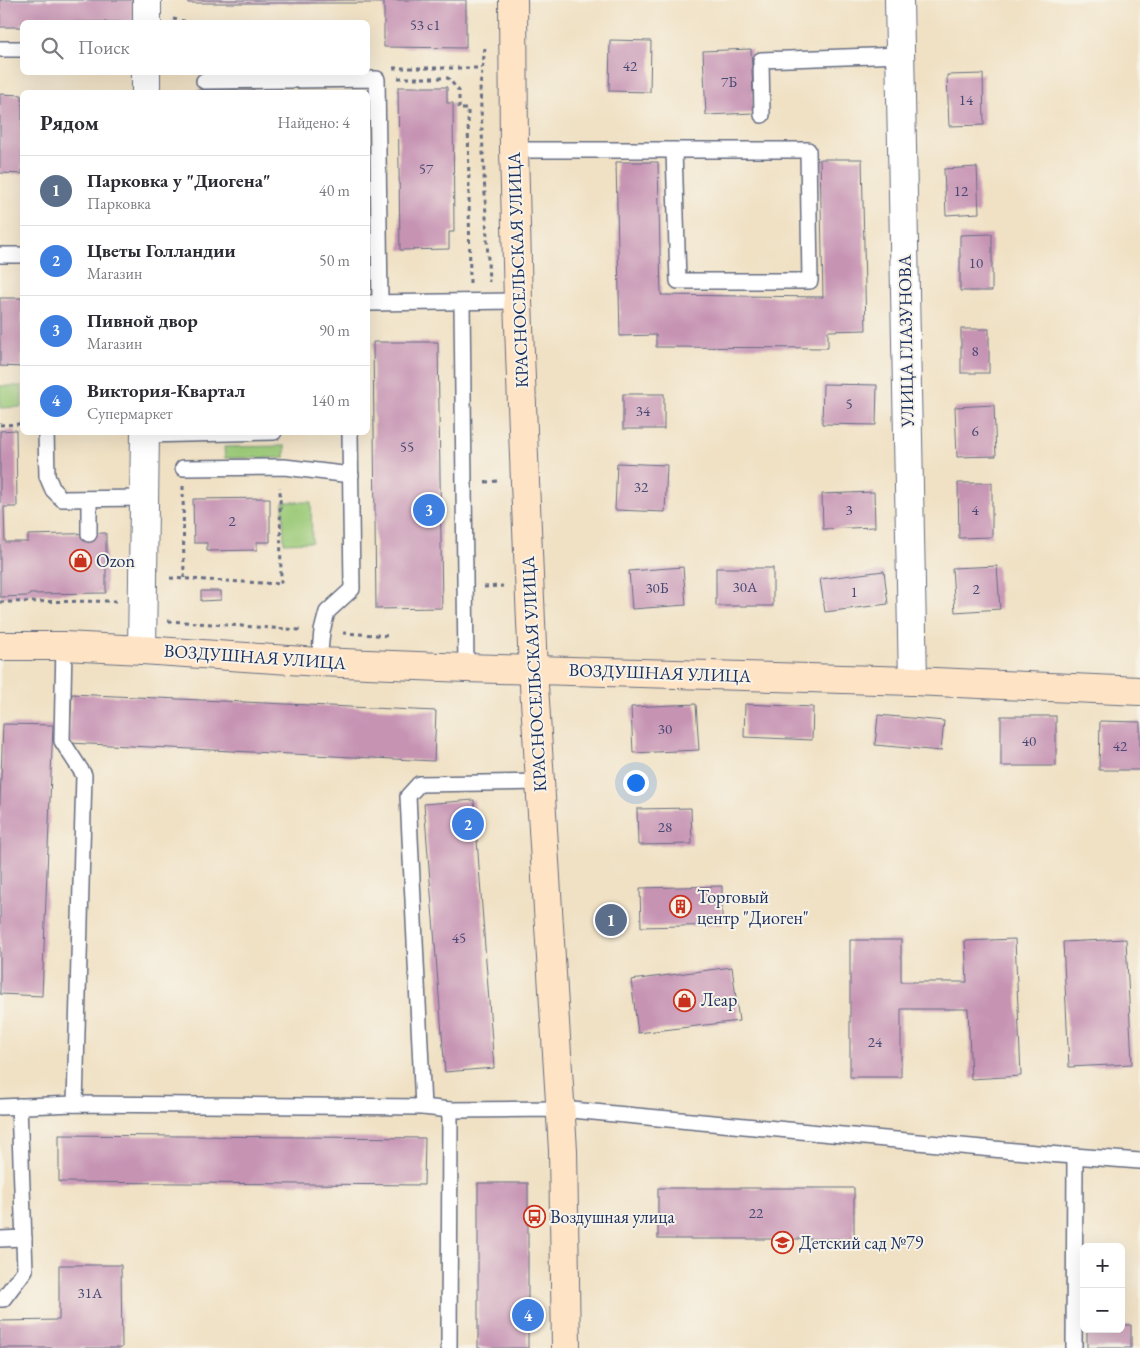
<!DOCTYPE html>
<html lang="ru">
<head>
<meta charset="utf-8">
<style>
  :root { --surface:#fff; --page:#f7f7f7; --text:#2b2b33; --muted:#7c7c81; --line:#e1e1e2; --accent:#c8321e }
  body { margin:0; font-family:"EB Garamond",serif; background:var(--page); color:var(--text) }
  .controls { position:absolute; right:15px; bottom:15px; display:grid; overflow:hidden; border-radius:8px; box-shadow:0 5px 20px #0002 }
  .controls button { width:45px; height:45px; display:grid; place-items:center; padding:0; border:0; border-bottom:1px solid var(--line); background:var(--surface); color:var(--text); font:25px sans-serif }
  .you { position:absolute; left:635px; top:782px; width:18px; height:18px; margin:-12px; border:4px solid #fff; border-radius:50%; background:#1a73e8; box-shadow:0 0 0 8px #1a73e833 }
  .badge { display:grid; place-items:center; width:32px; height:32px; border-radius:50%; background:var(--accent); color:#fff; font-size:16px; font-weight:700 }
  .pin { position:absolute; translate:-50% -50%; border:2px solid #fff; box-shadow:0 1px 5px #0006 }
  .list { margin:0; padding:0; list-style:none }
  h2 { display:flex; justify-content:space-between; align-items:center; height:65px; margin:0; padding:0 20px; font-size:21px }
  h2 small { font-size:16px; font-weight:400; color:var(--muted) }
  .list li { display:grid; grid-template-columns:32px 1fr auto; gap:15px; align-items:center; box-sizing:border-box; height:70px; padding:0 20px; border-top:1px solid var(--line) }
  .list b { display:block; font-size:19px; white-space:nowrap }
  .list p { margin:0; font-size:16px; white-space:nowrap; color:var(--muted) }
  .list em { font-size:16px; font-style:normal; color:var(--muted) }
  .icon { flex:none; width:28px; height:28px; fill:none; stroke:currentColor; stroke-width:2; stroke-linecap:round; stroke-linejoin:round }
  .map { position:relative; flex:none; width:1140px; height:1348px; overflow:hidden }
  .search { position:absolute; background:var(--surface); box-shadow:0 5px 20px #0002; left:20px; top:20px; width:350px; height:55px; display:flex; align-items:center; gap:12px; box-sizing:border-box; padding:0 18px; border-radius:8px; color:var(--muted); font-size:19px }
  .panel { position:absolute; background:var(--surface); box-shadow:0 5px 20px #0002; left:20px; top:90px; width:350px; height:345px; border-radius:8px }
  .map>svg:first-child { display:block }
</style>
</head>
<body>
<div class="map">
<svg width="1140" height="1348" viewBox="0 0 1140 1348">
  <rect width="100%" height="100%" fill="#f7f3e8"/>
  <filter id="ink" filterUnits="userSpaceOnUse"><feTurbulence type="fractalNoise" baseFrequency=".02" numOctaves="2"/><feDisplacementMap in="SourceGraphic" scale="10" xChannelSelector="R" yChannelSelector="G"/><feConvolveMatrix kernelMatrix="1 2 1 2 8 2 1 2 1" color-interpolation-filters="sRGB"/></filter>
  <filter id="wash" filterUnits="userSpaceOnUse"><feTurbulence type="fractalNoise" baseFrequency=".0096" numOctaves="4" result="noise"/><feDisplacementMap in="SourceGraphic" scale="20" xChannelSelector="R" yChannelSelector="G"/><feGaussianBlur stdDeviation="1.12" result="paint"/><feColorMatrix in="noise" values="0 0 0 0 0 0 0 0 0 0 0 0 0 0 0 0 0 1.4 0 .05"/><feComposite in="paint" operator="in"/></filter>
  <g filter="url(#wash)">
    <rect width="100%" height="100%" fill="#f0e1c4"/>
    <!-- green -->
    <g fill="#9dcb7a" stroke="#5c7d6c">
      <path d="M0 386H22V407L0 408Z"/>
      <path d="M285 446V458H225L224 447Z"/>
      <path d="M283 502H311L312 542 284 543Z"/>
    </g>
    <g id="blocks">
      <!-- building -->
      <g fill="#c693b3">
        <path d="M0 0H136V22H22V27H0Z"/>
        <path d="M188 0H466V48L384 47V3H188Z"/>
        <path d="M610 40 651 41 650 92 609 91Z"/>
        <path d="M751 49 754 113 706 115 703 51Z"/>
        <path d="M983 74 984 125 949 126 947 75Z"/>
        <path d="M398 87H447V103H453L454 232H449V249L400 250Z"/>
        <rect x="196" y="90" width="58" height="2"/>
        <path d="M0 94 22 95V174L0 173Z"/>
        <path d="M820 159H862L866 330 828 331V348L656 347V335L620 336 616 162H658L661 295 823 297Z"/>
        <path d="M977 167 979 213 946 215 944 169Z"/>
        <path d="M992 234V291H960V235Z"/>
        <path d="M0 298H22V367L0 366Z"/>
        <rect x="961" y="329" width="28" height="44"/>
        <path d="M373 342H438L442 608 376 609Z"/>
        <path d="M823 384 877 385 876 425 822 424Z"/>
        <rect x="623" y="394" width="41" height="35"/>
        <path d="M994 405 996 456 957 457 955 407Z"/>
        <path d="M16 430 17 507H4L5 542H28V535L106 533V593L29 594V596L0 597V431Z"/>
        <path d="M617 463 667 465 665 512 615 510Z"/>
        <path d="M958 483H992V537L959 538Z"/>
        <path d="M874 492 875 527 823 529 822 494Z"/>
        <path d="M270 498V542H257V550L207 551V543H194L193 499Z"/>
        <path d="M997 566 1000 609 955 612 952 568Z"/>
        <path d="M683 567 686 605 632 609 629 571Z"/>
        <rect x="716" y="568" width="57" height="38"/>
        <path d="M884 571 888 604 825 612 820 579Z"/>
        <path d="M201 591H221V600L201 601Z"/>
        <path d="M72 694 436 711 434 761 69 743Z"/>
        <path d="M696 704 699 750 633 753 631 707Z"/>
        <path d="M745 704 813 707 812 740 744 737Z"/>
        <path d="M878 715 944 721 941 751 875 745Z"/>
        <rect x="1001" y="716" width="55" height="50"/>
        <path d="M1100 721 1140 722V770H1099Z"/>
        <path d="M3 724 53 725 42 996 0 994V802Z"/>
        <path d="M474 800 494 1068 445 1072 424 804Z"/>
        <path d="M691 808 692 844 638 845 637 809Z"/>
        <path d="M722 886V925L641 927 640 888Z"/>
        <path d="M1015 939 1021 1076 971 1079 968 1009H901V1077H850V940H901V982H967L965 941Z"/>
        <path d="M1126 939 1132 1064 1069 1067 1063 942Z"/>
        <path d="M732 967 739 1021 638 1033 631 980Z"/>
        <path d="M59 1135 425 1138 424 1185 59 1182Z"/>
        <rect x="478" y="1183" width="50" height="165"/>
        <rect x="658" y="1188" width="196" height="51"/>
        <path d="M59 1265H121L122 1348H0V1321L59 1320Z"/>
        <path d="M1121 1325H1131V1348H1087V1329H1121Z"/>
      </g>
    </g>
  </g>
  <g filter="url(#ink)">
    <use href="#blocks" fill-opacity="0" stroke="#666d82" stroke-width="1"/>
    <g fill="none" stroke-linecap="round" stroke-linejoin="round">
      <defs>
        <g id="lane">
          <path d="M0 49H22"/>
          <path d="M204 81 377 79 380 303"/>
          <path d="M762 115 761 60 901 55"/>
          <path d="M514 150H808L810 281H678L674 150"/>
          <path d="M0 255H22"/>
          <path d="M462 302 466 668"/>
          <path d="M368 303 518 301"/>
          <path d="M46 432 47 476 53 490 62 499 145 498"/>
          <path d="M145 435 274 432"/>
          <path d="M183 468 284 467 351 475"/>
          <path d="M89 499V534"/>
          <path d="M64 646 62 741 84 775 75 1104"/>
          <path d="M319 662 322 631 327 612 352 589 350 432"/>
          <path d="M0 1107 75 1104 423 1107 450 1110 561 1109 1047 1154 1140 1161"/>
          <path d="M423 1107 408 796 419 784 540 782"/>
          <path d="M0 1239 24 1238"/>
          <path d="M0 1299H3L25 1270 19 1106"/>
          <path d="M449 1348 450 1110"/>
          <path d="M1074 1348 1075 1157"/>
        </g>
        <g id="street">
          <path d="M899 0 913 681"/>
          <path d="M147 22V0"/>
          <path d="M146 92V72"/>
          <path d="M142 650 145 432"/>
        </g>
        <g id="secondary">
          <path d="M513 0 514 150 518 301 525 482 533 669 563 1150 566 1348"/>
          <path d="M0 646H64L142 650 319 662 466 668 913 681 1140 691"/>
        </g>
      </defs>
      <!-- lane casing -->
      <use href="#lane" stroke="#666d82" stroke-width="18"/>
      <!-- street casing -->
      <use href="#street" stroke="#666d82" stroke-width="30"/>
      <!-- secondary casing -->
      <use href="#secondary" stroke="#666d82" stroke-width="30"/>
      <!-- path -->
      <g stroke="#666d82" stroke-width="3" stroke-dasharray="4 4" stroke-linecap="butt">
        <path d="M173 19 189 22"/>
        <path d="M485 48 480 87 489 282"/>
        <path d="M393 68H482"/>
        <path d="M398 78H448L459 91V109H468L470 283"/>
        <path d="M0 425 22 424"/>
        <path d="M485 482 498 481"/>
        <path d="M183 486 184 578"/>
        <path d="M170 578 281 584 280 487"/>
        <path d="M484 587 503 586"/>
        <path d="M0 602 117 601"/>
        <path d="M168 621 301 630"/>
        <path d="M343 633 389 636"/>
      </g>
      <!-- lane -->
      <use href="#lane" stroke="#fff" stroke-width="15"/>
      <!-- street -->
      <use href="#street" stroke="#fff" stroke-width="28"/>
      <!-- secondary -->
      <use href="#secondary" stroke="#fee4c5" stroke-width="28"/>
    </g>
  </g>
  <!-- icons -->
  <defs>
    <symbol id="shop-ring" viewBox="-11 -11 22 22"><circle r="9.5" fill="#f7f3e8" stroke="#c8321e" stroke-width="1.5"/><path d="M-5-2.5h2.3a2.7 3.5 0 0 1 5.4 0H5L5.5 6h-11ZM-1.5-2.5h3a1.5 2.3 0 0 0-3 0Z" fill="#c8321e"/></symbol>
    <symbol id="building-ring" viewBox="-11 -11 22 22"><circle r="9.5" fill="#f7f3e8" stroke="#c8321e" stroke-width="1.5"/><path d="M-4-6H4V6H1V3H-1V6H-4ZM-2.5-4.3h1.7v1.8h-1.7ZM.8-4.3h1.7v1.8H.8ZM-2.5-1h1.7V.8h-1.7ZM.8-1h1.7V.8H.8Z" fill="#c8321e"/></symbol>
    <symbol id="bus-ring" viewBox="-11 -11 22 22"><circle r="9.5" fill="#f7f3e8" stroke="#c8321e" stroke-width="1.5"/><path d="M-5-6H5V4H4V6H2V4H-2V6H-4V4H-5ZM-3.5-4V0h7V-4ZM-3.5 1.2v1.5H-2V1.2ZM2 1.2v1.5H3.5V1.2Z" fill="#c8321e"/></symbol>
    <symbol id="school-ring" viewBox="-11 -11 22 22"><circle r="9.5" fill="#f7f3e8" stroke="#c8321e" stroke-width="1.5"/><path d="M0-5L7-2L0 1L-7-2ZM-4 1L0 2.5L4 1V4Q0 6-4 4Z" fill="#c8321e"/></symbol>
  </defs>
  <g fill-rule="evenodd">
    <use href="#shop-ring" x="68" y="548" width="25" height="25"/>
    <use href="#building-ring" x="668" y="894" width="25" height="25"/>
    <use href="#shop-ring" x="672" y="988" width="25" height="25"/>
    <use href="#bus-ring" x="522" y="1204" width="25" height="25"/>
    <use href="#school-ring" x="770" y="1230" width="25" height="25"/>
  </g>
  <g text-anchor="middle" stroke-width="4" stroke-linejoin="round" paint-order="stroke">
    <!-- number labels -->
    <g font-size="15" fill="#464873">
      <text x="425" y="30">53 с1</text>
      <text x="630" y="71">42</text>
      <text x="729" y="87">7Б</text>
      <text x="966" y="105">14</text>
      <text x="426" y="174">57</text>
      <text x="961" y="196">12</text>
      <text x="976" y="268">10</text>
      <text x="975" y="356">8</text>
      <text x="849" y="409">5</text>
      <text x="643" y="416">34</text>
      <text x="975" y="436">6</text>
      <text x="407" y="452">55</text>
      <text x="641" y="492">32</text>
      <text x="849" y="515">3</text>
      <text x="975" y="515">4</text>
      <text x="232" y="526">2</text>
      <text x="745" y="592">30А</text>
      <text x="657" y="593">30Б</text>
      <text x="976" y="594">2</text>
      <text x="854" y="597">1</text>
      <text x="665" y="734">30</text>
      <text x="1029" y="746">40</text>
      <text x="1120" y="751">42</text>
      <text x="665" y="832">28</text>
      <text x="459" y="943">45</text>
      <text x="875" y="1047">24</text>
      <text x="756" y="1218">22</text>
      <text x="90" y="1298">31А</text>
    </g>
    <!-- street labels -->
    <g font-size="18" fill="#1b2f5e" stroke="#f7f3e8">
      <text transform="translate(518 270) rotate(-92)" y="6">КРАСНОСЕЛЬСКАЯ УЛИЦА</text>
      <text transform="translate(906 341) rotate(-91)" y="6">УЛИЦА ГЛАЗУНОВА</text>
      <text transform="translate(255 657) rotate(4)" y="6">ВОЗДУШНАЯ УЛИЦА</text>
      <text transform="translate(660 673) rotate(2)" y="6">ВОЗДУШНАЯ УЛИЦА</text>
      <text transform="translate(534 674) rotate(-93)" y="6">КРАСНОСЕЛЬСКАЯ УЛИЦА</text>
    </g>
    <!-- poi labels -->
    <g font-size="18" fill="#1b2f5e" stroke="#f7f3e8" text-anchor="start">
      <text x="96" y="567">Ozon</text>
      <text x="697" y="903">Торговый<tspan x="697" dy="21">центр "Диоген"</tspan></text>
      <text x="701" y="1006">Леар</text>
      <text x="550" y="1223">Воздушная улица</text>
      <text x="799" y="1249">Детский сад №79</text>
    </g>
  </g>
</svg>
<div class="controls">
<button>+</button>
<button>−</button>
</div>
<div class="you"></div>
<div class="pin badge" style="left:611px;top:920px;background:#5c6f8a">1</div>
<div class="pin badge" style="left:468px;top:824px;background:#3f7fe0">2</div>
<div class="pin badge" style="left:429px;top:510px;background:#3f7fe0">3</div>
<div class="pin badge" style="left:528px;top:1315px;background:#3f7fe0">4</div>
<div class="search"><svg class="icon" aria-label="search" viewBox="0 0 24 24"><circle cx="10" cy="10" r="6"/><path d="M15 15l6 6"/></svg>Поиск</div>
<section class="panel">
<h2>Рядом<small>Найдено: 4</small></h2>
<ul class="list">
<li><span class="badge" style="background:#5c6f8a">1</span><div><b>Парковка у &quot;Диогена&quot;</b><p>Парковка</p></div><em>40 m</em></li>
<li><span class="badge" style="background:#3f7fe0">2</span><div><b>Цветы Голландии</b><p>Магазин</p></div><em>50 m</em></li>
<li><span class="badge" style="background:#3f7fe0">3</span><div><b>Пивной двор</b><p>Магазин</p></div><em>90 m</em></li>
<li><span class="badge" style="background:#3f7fe0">4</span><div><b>Виктория-Квартал</b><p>Супермаркет</p></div><em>140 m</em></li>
</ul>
</section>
</div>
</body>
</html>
